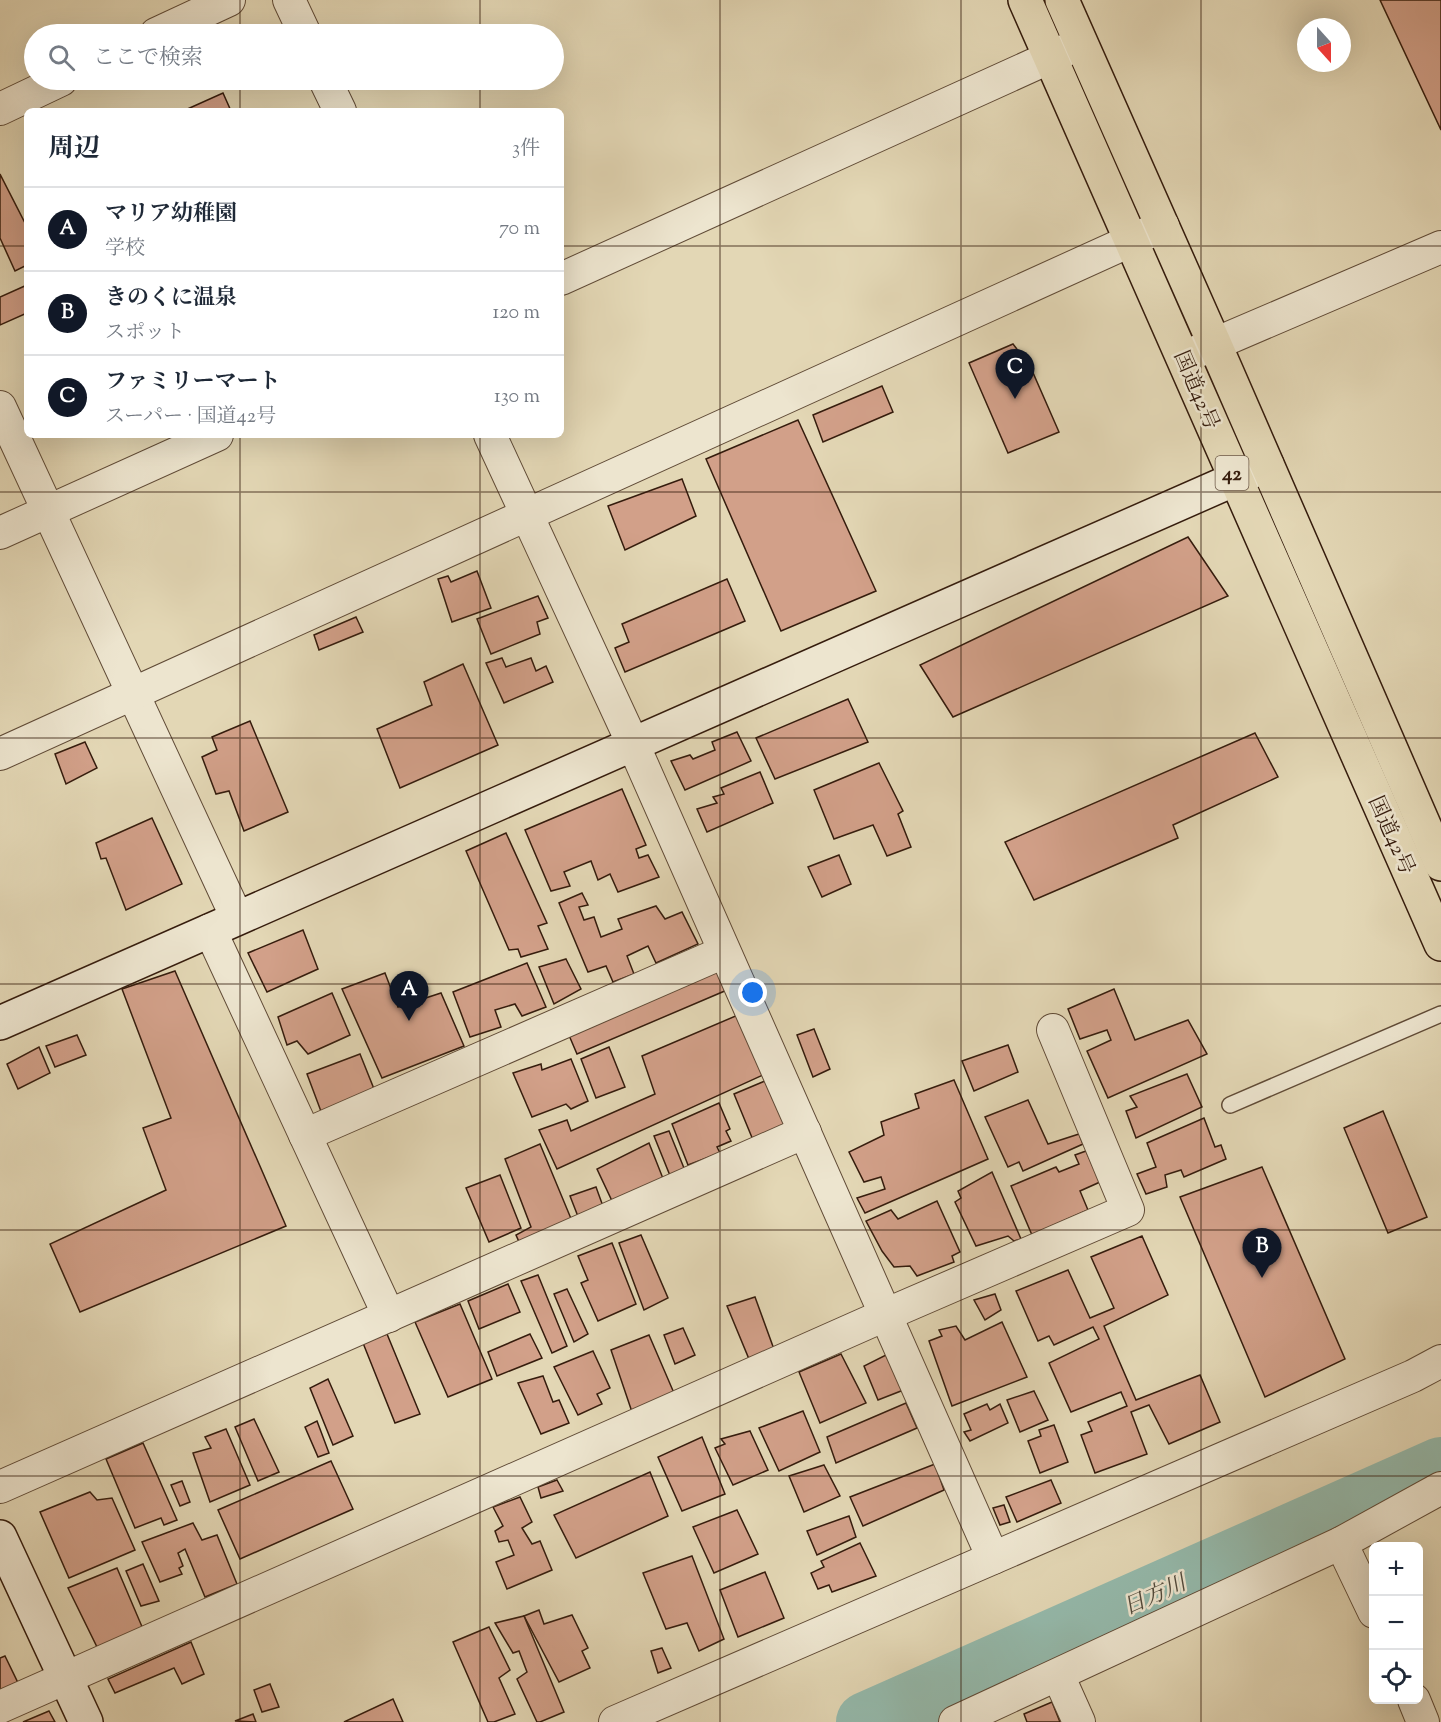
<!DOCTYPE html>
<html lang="ja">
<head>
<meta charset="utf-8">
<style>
  :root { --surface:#fff; --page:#f6f6f7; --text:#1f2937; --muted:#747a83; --line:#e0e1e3; --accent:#111827 }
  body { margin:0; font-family:"Sorts Mill Goudy","Noto Serif JP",serif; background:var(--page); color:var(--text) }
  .controls { position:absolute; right:18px; bottom:18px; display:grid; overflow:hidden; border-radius:9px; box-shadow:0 6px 24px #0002 }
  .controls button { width:54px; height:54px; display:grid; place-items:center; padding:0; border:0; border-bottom:2px solid var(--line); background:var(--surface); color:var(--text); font:30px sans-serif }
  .compass { position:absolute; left:1297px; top:18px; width:54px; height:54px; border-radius:50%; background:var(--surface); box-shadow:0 6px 24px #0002; rotate:159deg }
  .you { position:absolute; left:753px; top:993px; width:21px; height:21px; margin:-15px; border:4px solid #fff; border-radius:50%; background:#1a73e8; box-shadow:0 0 0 9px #1a73e833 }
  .badge { display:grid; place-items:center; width:39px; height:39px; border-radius:50%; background:var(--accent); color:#fff; font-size:20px; font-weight:700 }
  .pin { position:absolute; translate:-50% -50px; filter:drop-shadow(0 2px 3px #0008) }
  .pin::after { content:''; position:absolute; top:32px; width:21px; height:18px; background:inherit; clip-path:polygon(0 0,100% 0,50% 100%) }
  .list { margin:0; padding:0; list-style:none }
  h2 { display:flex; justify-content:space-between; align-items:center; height:78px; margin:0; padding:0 24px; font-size:26px }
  h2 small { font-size:20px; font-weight:400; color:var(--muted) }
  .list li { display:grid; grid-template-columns:39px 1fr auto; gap:18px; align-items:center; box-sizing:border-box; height:84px; padding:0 24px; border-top:2px solid var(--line) }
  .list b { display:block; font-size:22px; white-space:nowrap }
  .list p { margin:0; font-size:20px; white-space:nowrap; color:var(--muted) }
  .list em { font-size:20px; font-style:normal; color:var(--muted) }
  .icon { flex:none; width:33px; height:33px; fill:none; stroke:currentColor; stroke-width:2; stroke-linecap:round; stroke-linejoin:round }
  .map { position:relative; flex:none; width:1441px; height:1722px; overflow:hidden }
  .search { position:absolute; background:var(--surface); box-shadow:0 6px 24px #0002; left:24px; top:24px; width:540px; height:66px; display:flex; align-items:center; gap:15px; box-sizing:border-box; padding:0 21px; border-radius:33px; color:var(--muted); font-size:22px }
  .panel { position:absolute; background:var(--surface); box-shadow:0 6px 24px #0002; left:24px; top:108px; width:540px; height:330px; border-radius:9px }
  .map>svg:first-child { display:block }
</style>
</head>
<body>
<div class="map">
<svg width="1441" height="1722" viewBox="0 0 1441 1722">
  <rect width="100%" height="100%" fill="#e3d7b5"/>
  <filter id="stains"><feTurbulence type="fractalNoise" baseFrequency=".00333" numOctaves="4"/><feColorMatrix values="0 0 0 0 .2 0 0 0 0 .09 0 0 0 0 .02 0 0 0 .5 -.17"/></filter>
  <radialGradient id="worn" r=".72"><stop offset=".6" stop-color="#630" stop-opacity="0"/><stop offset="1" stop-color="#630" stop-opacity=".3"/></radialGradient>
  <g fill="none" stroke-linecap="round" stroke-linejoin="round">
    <!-- river -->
    <path stroke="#95baac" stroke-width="60" d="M866 1722 1441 1467"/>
  </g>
  <!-- building -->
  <g fill="#d2a089" stroke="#351c0d" stroke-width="1.5">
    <path d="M1380 0H1441V130Z"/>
    <path d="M223 93 231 111H183Z"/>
    <path d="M0 174 27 227V265L15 271 0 238Z"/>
    <path d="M27 285V313L0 325V297Z"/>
    <path d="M1013 344 1030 366 1059 432 1008 453 969 363Z"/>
    <path d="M882 386 893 412 823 442 813 415Z"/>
    <path d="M798 420 876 591 781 631 706 459Z"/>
    <path d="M682 479 696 516 625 550 608 506Z"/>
    <path d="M1188 537 1228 596 953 717 920 665Z"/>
    <path d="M477 571 491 608 452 622 438 579 448 576 451 582Z"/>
    <path d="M727 579 745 621 625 672 615 648 629 642 622 624Z"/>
    <path d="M538 596 548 618 537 622 540 634 491 654 477 619Z"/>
    <path d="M356 617 363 632 319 650 314 635Z"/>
    <path d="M502 658 506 667 531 658 536 671 546 666 553 682 504 703 486 663Z"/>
    <path d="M463 664 498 745 400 788 377 729 432 705 424 682Z"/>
    <path d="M848 699 868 742 775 779 756 738Z"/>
    <path d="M250 721 288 812 244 831 229 791 216 794 202 757 217 750 212 737Z"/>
    <path d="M737 732 751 761 685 790 671 761 690 755 693 759 715 750 712 742Z"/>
    <path d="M1255 733 1278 777 1173 825 1178 838 1034 900 1005 842Z"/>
    <path d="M85 742 97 768 66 784 55 754Z"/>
    <path d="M879 763 903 811 898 814 911 847 887 856 873 825 834 839 814 790Z"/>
    <path d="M760 772 773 803 707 832 697 809 717 803 713 797 724 794 721 788Z"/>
    <path d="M622 789 646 845 636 849 639 858 648 855 659 877 618 892 610 874 598 880 591 861 564 872 570 886 551 891 525 830Z"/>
    <path d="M152 818 182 884 126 910 106 858 101 859 96 843Z"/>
    <path d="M506 833 547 923 538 926 548 949 521 957 518 949 509 950 466 851Z"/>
    <path d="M839 855 851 884 822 897 808 867Z"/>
    <path d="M582 893 588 905 579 907 584 920 594 917 601 937 622 929 618 919 656 906 665 919 682 912 698 944 656 963 648 946 627 956 634 974 613 982 606 966 588 972 559 903Z"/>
    <path d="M303 930 318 969 267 992 248 953Z"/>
    <path d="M566 959 581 989 554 1004 539 967Z"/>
    <path d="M527 963 546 1007 522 1016 515 1004 495 1010 501 1027 470 1037 453 992Z"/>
    <path d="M717 968 727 990 577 1054 568 1033Z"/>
    <path d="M175 971 286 1226 80 1312 50 1244 166 1190 143 1128 171 1118 122 989Z"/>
    <path d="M385 973 398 1007 441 993 464 1046 382 1078 342 989Z"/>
    <path d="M1114 989 1135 1040 1188 1020 1207 1054 1108 1098 1087 1051 1111 1040 1107 1030 1080 1039 1068 1009Z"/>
    <path d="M332 993 350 1035 308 1054 297 1041 287 1045 278 1017Z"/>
    <path d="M738 1015 765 1074 557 1169 539 1130 567 1120 571 1131 655 1094 642 1056Z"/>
    <path d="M814 1029 830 1069 813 1077 797 1035Z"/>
    <path d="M77 1035 86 1055 55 1067 46 1046Z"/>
    <path d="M1008 1045 1018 1072 974 1091 962 1061Z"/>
    <path d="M39 1047 50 1073 18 1089 7 1064Z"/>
    <path d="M609 1047 625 1087 596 1098 581 1059Z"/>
    <path d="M360 1054 374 1089 322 1114 307 1074Z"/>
    <path d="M571 1059 588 1101 571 1109 566 1104 532 1117 513 1073 541 1064 542 1070Z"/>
    <path d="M1187 1074 1202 1107 1136 1138 1126 1111 1137 1107 1130 1096Z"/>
    <path d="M954 1080 988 1159 865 1213 857 1198 885 1189 881 1177 864 1182 849 1152 884 1135 881 1122 919 1108 915 1094Z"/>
    <path d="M765 1081 785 1126 753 1140 734 1094Z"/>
    <path d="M1028 1100 1048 1144 1079 1134 1083 1144 1023 1171 1019 1162 1008 1167 985 1117Z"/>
    <path d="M719 1103 730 1129 726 1131 731 1141 717 1147 720 1153 688 1165 672 1124Z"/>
    <path d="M1383 1111 1427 1217 1388 1233 1344 1128Z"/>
    <path d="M1204 1118 1215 1147 1221 1145 1226 1159 1184 1177 1181 1170 1165 1175 1167 1187 1146 1194 1137 1174 1156 1167 1147 1143Z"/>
    <path d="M669 1131 686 1173 671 1178 654 1136Z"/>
    <path d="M649 1143 664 1181 613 1203 597 1169Z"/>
    <path d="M540 1144 572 1221 520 1244 516 1235 531 1227 505 1159Z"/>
    <path d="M1086 1151 1100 1182 1080 1191 1088 1210 1032 1235 1011 1186 1056 1167 1059 1172 1079 1164 1075 1155Z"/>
    <path d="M1262 1167 1345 1359 1265 1397 1180 1197Z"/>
    <path d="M992 1172 1021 1239 1014 1241 1008 1236 976 1246 955 1202 961 1198 958 1191Z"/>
    <path d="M500 1175 521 1228 489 1242 466 1188Z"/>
    <path d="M596 1187 604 1209 579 1219 570 1196Z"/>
    <path d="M937 1201 960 1252 952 1256 954 1262 917 1276 910 1266 894 1267 882 1251 866 1221 891 1210 898 1219Z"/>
    <path d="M641 1235 668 1298 644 1310 619 1243Z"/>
    <path d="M1142 1236 1168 1295 1104 1326 1136 1400 1200 1375 1220 1422 1169 1444 1149 1405 1131 1412 1147 1454 1095 1473 1081 1435 1092 1431 1088 1422 1127 1406 1121 1392 1071 1412 1049 1363 1099 1339 1093 1327 1054 1345 1049 1336 1038 1341 1016 1291 1068 1270 1090 1318 1114 1308 1091 1257Z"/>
    <path d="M612 1243 636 1304 598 1321 581 1283 588 1280 578 1256Z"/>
    <path d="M538 1275 567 1346 552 1353 521 1281Z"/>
    <path d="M508 1284 520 1312 479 1329 468 1301Z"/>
    <path d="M567 1289 588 1334 574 1342 554 1294Z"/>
    <path d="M995 1294 1001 1310 985 1320 974 1300Z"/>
    <path d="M755 1297 775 1352 749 1359 727 1306Z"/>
    <path d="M460 1304 492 1379 448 1397 415 1322Z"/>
    <path d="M1002 1322 1027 1377 952 1406 929 1341 942 1336 939 1330 956 1326 965 1340Z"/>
    <path d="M683 1328 695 1355 675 1364 664 1335Z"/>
    <path d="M387 1334 420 1414 395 1423 363 1343Z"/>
    <path d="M530 1334 542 1358 497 1376 488 1352Z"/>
    <path d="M649 1335 674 1393 632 1412 611 1350Z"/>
    <path d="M593 1351 610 1388 597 1394 602 1404 578 1415 554 1367Z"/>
    <path d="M841 1354 866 1403 820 1423 799 1372Z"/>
    <path d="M886 1355 906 1389 878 1400 864 1366Z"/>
    <path d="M543 1376 553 1402 559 1400 569 1423 541 1434 518 1383Z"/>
    <path d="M328 1379 353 1436 333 1445 310 1388Z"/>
    <path d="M1034 1391 1048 1420 1020 1432 1007 1400Z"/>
    <path d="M906 1403 917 1428 836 1463 827 1437Z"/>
    <path d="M987 1404 990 1410 1000 1404 1008 1423 970 1441 964 1432 971 1430 964 1414Z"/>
    <path d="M803 1411 820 1452 779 1471 759 1428Z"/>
    <path d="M254 1419 279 1472 258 1481 235 1427Z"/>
    <path d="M317 1421 329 1453 318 1457 305 1427Z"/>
    <path d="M1054 1425 1068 1462 1040 1473 1028 1441 1041 1436 1039 1430Z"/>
    <path d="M226 1429 250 1485 210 1502 193 1453 211 1448 205 1437Z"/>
    <path d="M750 1431 768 1470 733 1485 715 1448 725 1444 721 1439Z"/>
    <path d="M702 1437 725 1494 682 1511 658 1457Z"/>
    <path d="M143 1443 177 1520 164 1525 161 1518 135 1528 106 1459Z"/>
    <path d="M331 1461 353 1509 240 1559 218 1510Z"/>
    <path d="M935 1464 944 1490 863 1526 850 1497Z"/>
    <path d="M824 1465 840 1496 804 1512 789 1476Z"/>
    <path d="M650 1472 668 1516 576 1558 554 1515Z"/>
    <path d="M557 1480 563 1491 541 1498 538 1487Z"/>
    <path d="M1051 1480 1061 1503 1017 1522 1006 1497Z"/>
    <path d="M182 1481 190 1502 180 1506 171 1485Z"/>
    <path d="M90 1492 97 1500 112 1498 135 1550 69 1578 40 1512Z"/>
    <path d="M520 1497 532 1522 522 1528 532 1544 540 1541 552 1570 507 1589 496 1562 514 1555 508 1540 499 1542 495 1531 503 1526 493 1507Z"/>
    <path d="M1004 1505 1010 1522 1000 1525 993 1508Z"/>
    <path d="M737 1510 758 1554 714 1573 693 1527Z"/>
    <path d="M849 1516 856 1537 817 1555 807 1531Z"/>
    <path d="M193 1523 202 1540 217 1535 237 1584 205 1597 185 1549 178 1553 183 1566 179 1568 182 1574 160 1582 142 1542Z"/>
    <path d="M860 1543 876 1576 832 1592 829 1585 818 1589 811 1573 824 1567 821 1561Z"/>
    <path d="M692 1556 724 1639 699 1651 687 1623 666 1629 643 1573Z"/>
    <path d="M143 1564 159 1601 141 1606 126 1571Z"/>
    <path d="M117 1568 143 1629 98 1649 68 1588Z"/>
    <path d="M765 1572 784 1618 738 1637 720 1590Z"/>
    <path d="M539 1610 544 1624 572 1615 588 1648 582 1651 590 1668 559 1682 524 1616Z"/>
    <path d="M524 1616 564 1712 540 1722H537L517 1679 527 1672 519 1651 513 1653 495 1623Z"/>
    <path d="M489 1627 510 1670 499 1678 515 1714 494 1722H488L453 1642Z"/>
    <path d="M191 1642 204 1674 182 1684 174 1668 115 1693 108 1679Z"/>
    <path d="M662 1648 671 1668 658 1673 651 1651Z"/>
    <path d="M5 1656 20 1687 0 1696V1658Z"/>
    <path d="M270 1684 279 1707 262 1712 254 1690Z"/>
    <path d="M393 1699 403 1722H344Z"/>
    <path d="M1052 1702 1060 1722H1027L1024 1714Z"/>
    <path d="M49 1711 55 1722H23Z"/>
    <path d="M253 1714 256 1722 235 1721Z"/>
  </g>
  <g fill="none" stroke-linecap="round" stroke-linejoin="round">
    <defs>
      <path id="lane" d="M1230 1105 1441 1014"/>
      <g id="street">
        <path d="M289 0 305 34"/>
        <path d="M156 34 229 0"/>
        <path d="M325 80 340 111"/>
        <path d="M0 109 61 80"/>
        <path d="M561 279 1075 46"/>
        <path d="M1189 355 1441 247"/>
        <path d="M0 407 237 918"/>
        <path d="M490 435 633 744 993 1558"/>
        <path d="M0 533 217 435"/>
        <path d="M0 754 1163 226"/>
        <path d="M210 930 389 1316"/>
        <path d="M305 1135 724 952"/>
        <path d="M0 1487 805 1132"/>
        <path d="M1341 1543 1374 1612"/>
        <path d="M1058 1675 1079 1722"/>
        <path d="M1414 1700 1423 1722"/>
        <path d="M0 1707 885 1315 1128 1210 1053 1030"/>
        <path d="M615 1722 1413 1376 1441 1361"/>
        <path d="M955 1722 1341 1543 1441 1488"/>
      </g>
      <g id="secondary">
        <path d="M0 1023 1267 465"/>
        <path d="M0 1537 86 1722"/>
      </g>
      <g id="highway">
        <path d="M1025 0 1441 944"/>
        <path d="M1062 0 1215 345 1441 864"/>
      </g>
    </defs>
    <!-- lane casing -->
    <use href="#lane" stroke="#604b37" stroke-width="18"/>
    <!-- street casing -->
    <use href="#street" stroke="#604b37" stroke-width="34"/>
    <!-- secondary casing -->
    <use href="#secondary" stroke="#351c0d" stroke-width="36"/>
    <!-- highway casing -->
    <use href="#highway" stroke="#351c0d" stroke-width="36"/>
    <!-- lane -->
    <use href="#lane" stroke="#ede5cf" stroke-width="15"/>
    <!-- street -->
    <use href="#street" stroke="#ede5cf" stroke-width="32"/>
    <!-- secondary -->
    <use href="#secondary" stroke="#ede5cf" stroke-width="33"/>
    <!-- highway -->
    <use href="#highway" stroke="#e3d7b5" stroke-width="33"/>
  </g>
  <!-- grid -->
  <path fill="none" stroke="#351c0d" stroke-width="1.5" stroke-opacity="0.55" d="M240 0V34M480 0V34M720 0V1722M961 0V1722M1201 0V1722M240 80V111M480 80V111M0 246H27M561 246H1441M240 435V1722M480 435V1722M0 492H1441M0 738H1441M0 984H1441M0 1230H1441M0 1476H1441"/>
  <g text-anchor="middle" stroke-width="5" stroke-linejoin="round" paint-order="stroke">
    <!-- shield labels -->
    <rect fill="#ede5cf" stroke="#6c5847" stroke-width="1.5" x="1215.5" y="456" width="33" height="34" rx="4.5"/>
    <g font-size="20" font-weight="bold" fill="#351c0d">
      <text x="1232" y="480">42</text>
    </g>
    <!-- street labels -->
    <g font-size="21" fill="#351c0d" stroke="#ede5cf">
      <text transform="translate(1197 390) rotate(67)" y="7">国道42号</text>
      <text transform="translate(1392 835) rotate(66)" y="7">国道42号</text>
    </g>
    <!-- water labels -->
    <g font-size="22" font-style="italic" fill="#524b3d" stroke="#ede5cf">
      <text transform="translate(1154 1594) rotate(-24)" y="8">日方川</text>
    </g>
  </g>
  <rect width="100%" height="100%" filter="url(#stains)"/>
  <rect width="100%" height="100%" fill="url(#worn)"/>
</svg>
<div class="controls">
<button>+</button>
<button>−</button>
<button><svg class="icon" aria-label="locate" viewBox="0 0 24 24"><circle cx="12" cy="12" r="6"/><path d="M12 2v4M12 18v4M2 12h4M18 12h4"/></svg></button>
</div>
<svg class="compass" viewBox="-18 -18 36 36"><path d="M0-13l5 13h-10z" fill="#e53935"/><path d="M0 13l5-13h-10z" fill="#747a83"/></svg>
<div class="you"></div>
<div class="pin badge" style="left:409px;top:1021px">A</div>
<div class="pin badge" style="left:1262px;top:1278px">B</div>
<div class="pin badge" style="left:1015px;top:399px">C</div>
<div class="search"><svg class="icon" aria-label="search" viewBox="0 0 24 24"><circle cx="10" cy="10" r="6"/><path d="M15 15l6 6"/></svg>ここで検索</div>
<section class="panel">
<h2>周辺<small>3件</small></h2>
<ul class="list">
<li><span class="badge">A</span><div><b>マリア幼稚園</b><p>学校</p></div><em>70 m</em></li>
<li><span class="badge">B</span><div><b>きのくに温泉</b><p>スポット</p></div><em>120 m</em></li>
<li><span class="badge">C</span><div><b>ファミリーマート</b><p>スーパー · 国道42号</p></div><em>130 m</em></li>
</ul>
</section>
</div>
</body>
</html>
